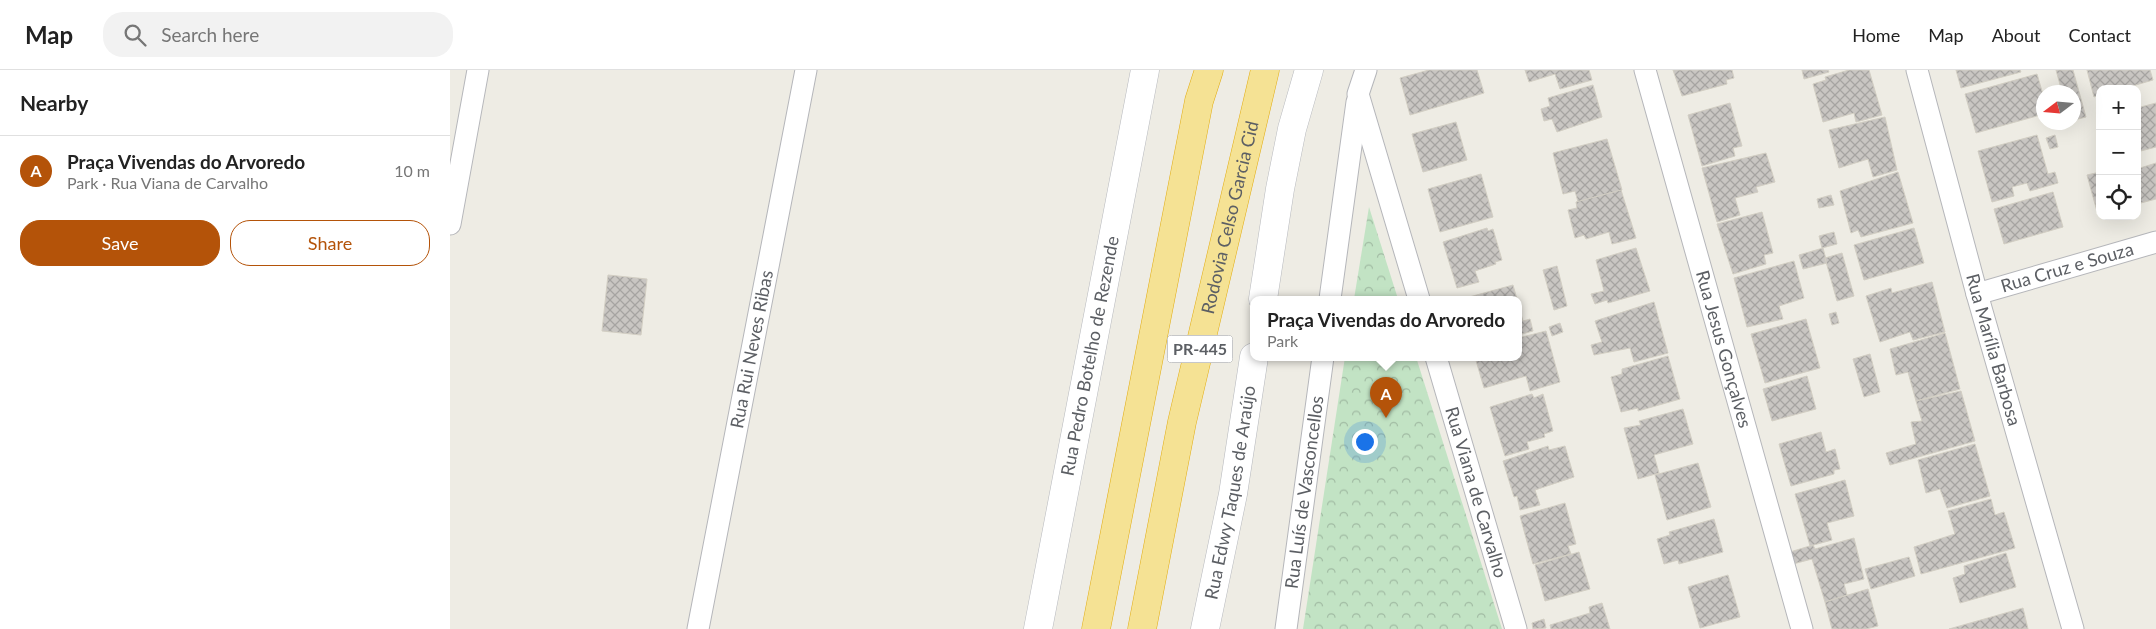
<!DOCTYPE html>
<html lang="en">
<head>
<meta charset="utf-8">
<style>
  :root { --surface:#fff; --page:#f2f2f2; --text:#222; --muted:#767676; --line:#e0e0e0; --accent:#b45309 }
  body { margin:0; font-family:Lato,sans-serif; background:var(--page); color:var(--text) }
  .controls { position:absolute; right:15px; top:15px; display:grid; overflow:hidden; border-radius:10px; box-shadow:0 5px 20px #0002 }
  .controls button { width:45px; height:45px; display:grid; place-items:center; padding:0; border:0; border-bottom:1px solid var(--line); background:var(--surface); color:var(--text); font:25px sans-serif }
  .compass { position:absolute; left:1586px; top:15px; width:45px; height:45px; border-radius:50%; background:var(--surface); box-shadow:0 5px 20px #0002; rotate:254deg }
  .you { position:absolute; left:914px; top:371px; width:18px; height:18px; margin:-12px; border:4px solid #fff; border-radius:50%; background:#1a73e8; box-shadow:0 0 0 8px #1a73e833 }
  .badge { display:grid; place-items:center; width:32px; height:32px; border-radius:50%; background:var(--accent); color:#fff; font-size:16px; font-weight:700 }
  .pin { position:absolute; translate:-50% -41px; filter:drop-shadow(0 1px 2px #0008) }
  .pin::after { content:''; position:absolute; top:26px; width:18px; height:15px; background:inherit; clip-path:polygon(0 0,100% 0,50% 100%) }
  .popup { position:absolute; left:800px; top:226px; width:272px; height:65px; box-sizing:border-box; display:grid; place-content:center; border-radius:10px; background:var(--surface); filter:drop-shadow(0 1px 4px #0005); font-size:16px; white-space:nowrap; color:var(--muted) }
  .popup b { font-size:19px; color:var(--text) }
  .popup::after { content:''; position:absolute; left:50%; top:100%; margin-left:-10px; border:10px solid transparent; border-top-color:var(--surface) }
  .list { margin:0; padding:0; list-style:none }
  h2 { display:flex; justify-content:space-between; align-items:center; height:65px; margin:0; padding:0 20px; font-size:21px }
  h2 small { font-size:16px; font-weight:400; color:var(--muted) }
  .list li { display:grid; grid-template-columns:32px 1fr auto; gap:15px; align-items:center; box-sizing:border-box; height:70px; padding:0 20px; border-top:1px solid var(--line) }
  .list b { display:block; font-size:19px; white-space:nowrap }
  .list p { margin:0; font-size:16px; white-space:nowrap; color:var(--muted) }
  .list em { font-size:16px; font-style:normal; color:var(--muted) }
  .actions { display:flex; gap:10px; padding:15px 20px }
  .actions a { flex:1; padding:11px 0; border:1px solid var(--accent); border-radius:20px; text-align:center; font-size:18px; color:var(--accent) }
  .actions .main { background:var(--accent); color:#fff }
  .icon { flex:none; width:28px; height:28px; fill:none; stroke:currentColor; stroke-width:2; stroke-linecap:round; stroke-linejoin:round }
  .map { position:relative; flex:none; width:1706px; height:559px; overflow:hidden }
  header { display:flex; align-items:center; gap:30px; box-sizing:border-box; height:70px; padding:0 25px; background:var(--surface); border-bottom:1px solid var(--line) }
  header strong { font-size:24px }
  nav { display:flex; gap:28px; margin-inline-start:auto; font-size:18px }
  .search { width:350px; height:45px; background:var(--page); display:flex; align-items:center; gap:12px; box-sizing:border-box; padding:0 18px; border-radius:20px; color:var(--muted); font-size:19px }
  main { display:flex }
  aside { flex:1; background:var(--surface) }
  .map>svg:first-child { display:block }
</style>
</head>
<body>
<header>
<strong>Map</strong>
<div class="search"><svg class="icon" aria-label="search" viewBox="0 0 24 24"><circle cx="10" cy="10" r="6"/><path d="M15 15l6 6"/></svg>Search here</div>
<nav><a>Home</a><a>Map</a><a>About</a><a>Contact</a></nav>
</header>
<main>
<aside>
<h2>Nearby<small></small></h2>
<ul class="list">
<li><span class="badge">A</span><div><b>Praça Vivendas do Arvoredo</b><p>Park · Rua Viana de Carvalho</p></div><em>10 m</em></li>
</ul>
<div class="actions"><a class="main">Save</a><a>Share</a></div>
</aside>
<div class="map">
<svg width="1706" height="559" viewBox="0 0 1706 559">
  <defs>
    <pattern id="forest-crowns" width="20" height="18" patternUnits="userSpaceOnUse" patternTransform="scale(1.25)"><rect width="20" height="18" fill="#c2e3c4"/><path d="M2 6a3 3 0 1 1 6 0M12 15a3 3 0 1 1 6 0" fill="none" stroke="#a1bba3"/></pattern>
    <pattern id="building-cross-hatch" width="8" height="8" patternUnits="userSpaceOnUse" patternTransform="scale(1.25)"><rect width="8" height="8" fill="#c9c6c2"/><path d="M0 0l8 8M0 8l8-8" fill="none" stroke="#a6a4a1"/></pattern>
  </defs>
  <rect width="100%" height="100%" fill="#eeece4"/>
  <!-- forest -->
  <g fill="url(#forest-crowns)">
    <path d="M919 137 948 229H904Z"/>
    <path d="M895 287H966L1052 559H853Z"/>
  </g>
  <!-- building -->
  <g fill="url(#building-cross-hatch)" stroke="#d2cec3">
    <path d="M979 0H1027L1034 23 960 45 950 8Z"/>
    <path d="M1075 0H1139L1142 10 1110 19 1105 4 1079 12Z"/>
    <path d="M1223 0H1282L1284 8 1276 10 1277 14 1232 26Z"/>
    <path d="M1352 0H1378L1379 2 1354 9Z"/>
    <path d="M1399 0H1419L1432 45 1406 52 1404 43 1373 52 1363 14 1376 10 1375 7Z"/>
    <path d="M1506 0H1570L1571 2 1511 18Z"/>
    <path d="M1606 0H1623L1636 47 1624 50V22H1612Z"/>
    <path d="M1637 0H1700L1703 10 1672 19H1650V25L1644 27Z"/>
    <path d="M1587 4 1594 28V44L1526 63 1515 24Z"/>
    <path d="M1143 15 1152 47 1107 62 1102 49 1094 51 1091 39 1100 36 1098 28Z"/>
    <path d="M1280 33 1292 76 1283 78 1285 86 1252 96 1238 45Z"/>
    <path d="M1706 33V77L1687 82V38Z"/>
    <path d="M1435 47 1447 100 1423 107 1418 89 1389 98 1379 60Z"/>
    <path d="M1006 52 1017 90 973 102 962 64Z"/>
    <path d="M1587 65 1598 104 1605 102 1608 113 1580 121 1577 113 1562 117 1564 126 1542 132 1528 81Z"/>
    <path d="M1605 65 1608 77 1600 79 1596 68Z"/>
    <path d="M1157 69 1172 120 1128 132 1125 121 1113 124 1103 83Z"/>
    <path d="M1316 83 1325 112 1306 117 1308 122 1285 128 1290 145 1267 152 1252 98Z"/>
    <path d="M1706 93V129L1687 134V99Z"/>
    <path d="M1448 102 1463 153 1411 167 1408 160 1401 163 1390 121Z"/>
    <path d="M1650 102V144L1648 145 1637 105Z"/>
    <path d="M1031 104 1043 147 990 162 978 119Z"/>
    <path d="M1171 120 1186 168 1162 174 1159 162 1136 169 1134 165 1125 168 1118 140 1127 138 1126 132Z"/>
    <path d="M1603 122 1613 157 1554 174 1544 139Z"/>
    <path d="M1381 125 1384 135 1369 138 1367 129Z"/>
    <path d="M1312 142 1323 183 1314 185 1316 194 1283 204 1267 154Z"/>
    <path d="M1037 158 1038 161 1043 159 1052 190 1045 192 1046 194 1025 201 1029 212 1007 218 993 172Z"/>
    <path d="M1464 158 1474 193 1414 210 1404 175Z"/>
    <path d="M1384 162 1387 174 1372 178 1369 166Z"/>
    <path d="M1186 178 1200 221 1158 233 1157 230 1145 234 1141 224 1154 221 1146 190Z"/>
    <path d="M1373 178 1377 193 1353 199 1349 185Z"/>
    <path d="M1392 183 1404 226 1387 231 1375 188Z"/>
    <path d="M1344 191 1354 228 1329 236 1333 249 1297 257 1284 208Z"/>
    <path d="M1107 196 1117 236 1104 240 1093 200Z"/>
    <path d="M158 205 197 209 191 265 152 261Z"/>
    <path d="M1482 212 1495 262 1463 270 1460 262 1430 272 1416 226 1441 218 1442 223Z"/>
    <path d="M1063 215 1067 229H1012Z"/>
    <path d="M1204 232 1218 283 1184 292 1180 278 1144 285 1141 275 1152 272 1145 251Z"/>
    <path d="M1068 234 1073 251 1080 249 1083 261 1068 265Z"/>
    <path d="M1386 242 1389 253 1382 255 1379 244Z"/>
    <path d="M1356 249 1370 298 1315 313 1301 264Z"/>
    <path d="M1110 253 1113 262 1102 266 1099 257Z"/>
    <path d="M1096 261 1110 312 1080 321 1076 306 1034 318 1025 287H1068V268Z"/>
    <path d="M1495 263 1510 319 1466 331 1458 302 1446 305 1440 279Z"/>
    <path d="M1420 284 1430 322 1414 327 1403 289Z"/>
    <path d="M1218 286 1230 329 1188 341V338L1171 342 1161 307 1172 304V299Z"/>
    <path d="M1357 306 1366 339 1322 351 1313 319Z"/>
    <path d="M1511 321 1525 371 1440 395 1436 383 1466 374 1461 352 1472 351 1466 331Z"/>
    <path d="M1082 324 1084 328 1093 324 1103 361 1094 364 1095 367 1077 372 1079 379 1055 386 1040 337Z"/>
    <path d="M1233 339 1243 374 1204 385 1209 403 1188 409 1174 358 1191 355 1189 351Z"/>
    <path d="M1371 362 1376 382 1385 379 1390 399 1384 400V404L1341 416 1329 374Z"/>
    <path d="M1525 374 1540 426 1497 438 1490 419 1476 423 1468 390Z"/>
    <path d="M1098 376 1099 380 1115 376 1124 407 1085 420 1090 435 1070 440 1067 426 1064 427 1053 391Z"/>
    <path d="M1248 393 1261 437 1217 450 1205 405Z"/>
    <path d="M1395 410 1404 446 1377 453 1382 470 1360 476 1345 424Z"/>
    <path d="M1541 429 1545 445 1554 442 1565 478 1471 504 1464 477 1505 464 1498 441Z"/>
    <path d="M1115 433 1126 474 1118 476 1121 484 1083 494 1070 446Z"/>
    <path d="M1264 449 1273 482 1229 494 1228 490 1214 494 1207 469 1220 465 1219 462Z"/>
    <path d="M1404 468 1414 509 1394 514 1397 525 1375 532 1362 489 1343 494 1340 482 1363 475 1365 479Z"/>
    <path d="M1129 482 1140 519 1095 531 1085 495Z"/>
    <path d="M1556 483 1566 517 1510 533 1503 508 1515 504 1514 496Z"/>
    <path d="M1459 487 1465 506 1421 519 1415 499Z"/>
    <path d="M1278 505 1290 547 1250 558 1238 517Z"/>
    <path d="M1418 519 1428 556 1416 559H1382L1375 532Z"/>
    <path d="M1152 533 1160 559H1101L1100 555 1140 543 1139 537Z"/>
    <path d="M1573 538 1578 559H1499Z"/>
    <path d="M1094 549 1096 558 1083 559 1082 553Z"/>
  </g>
  <g fill="none" stroke-linecap="round" stroke-linejoin="round">
    <defs>
      <g id="minor">
        <path d="M916 0 908 24 969 229"/>
        <path id="s1" d="M1195 0 1352 559"/>
        <path id="s2" d="M1467 0 1527 224 1623 559"/>
        <path d="M0 154 28 0"/>
        <path id="s3" d="M1527 224 1706 172"/>
        <path d="M880 229 907 32"/>
        <path id="s4" d="M986 287 1066 559"/>
        <path id="s5" d="M248 559 356 0"/>
        <path id="s6" d="M836 559 873 287"/>
      </g>
      <g id="secondary">
        <path d="M813 229 830 119 842 59 859 0"/>
        <path id="s7" d="M588 559 695 0"/>
        <path id="s8" d="M755 559 783 424 804 287"/>
      </g>
      <g id="motorway">
        <path d="M646 559 749 31 759 0"/>
        <path id="s9" d="M692 559 732 352 815 0"/>
      </g>
    </defs>
    <!-- minor casing -->
    <use href="#minor" stroke="#b5b6ba" stroke-width="23"/>
    <!-- secondary casing -->
    <use href="#secondary" stroke="#b6b8bd" stroke-width="29"/>
    <!-- motorway casing -->
    <use href="#motorway" stroke="#e2ac10" stroke-width="29"/>
    <!-- minor -->
    <use href="#minor" stroke="#fff" stroke-width="21"/>
    <!-- secondary -->
    <use href="#secondary" stroke="#fff" stroke-width="28"/>
    <!-- motorway -->
    <use href="#motorway" stroke="#f5e294" stroke-width="28"/>
  </g>
  <g text-anchor="middle" stroke-width="4" stroke-linejoin="round" paint-order="stroke">
    <!-- shield labels -->
    <rect fill="#fff" stroke="#8d8f92" stroke-width="1" x="717.5" y="265.5" width="65" height="27" rx="4"/>
    <g font-size="16" font-weight="bold" fill="#5c5f64">
      <text x="750" y="285">PR-445</text>
    </g>
    <!-- street labels -->
    <g font-size="18" fill="#5c5f64" stroke="#fff">
      <text dy="6" stroke="none"><textPath href="#s9" startOffset="421">Rodovia Celso Garcia Cid</textPath></text>
      <text dy="6" stroke="none"><textPath href="#s3" startOffset="94">Rua Cruz e Souza</textPath></text>
      <text dy="6" stroke="none"><textPath href="#s5" startOffset="285">Rua Rui Neves Ribas</textPath></text>
      <text dy="6" stroke="none"><textPath href="#s1" startOffset="290">Rua Jesus Gonçalves</textPath></text>
      <text dy="6" stroke="none"><textPath href="#s2" startOffset="290">Rua Marília Barbosa</textPath></text>
      <text dy="6" stroke="none"><textPath href="#s7" startOffset="278">Rua Pedro Botelho de Rezende</textPath></text>
      <text dy="6" stroke="none"><textPath href="#s8" startOffset="139">Rua Edwy Taques de Araújo</textPath></text>
      <text dy="6" stroke="none"><textPath href="#s6" startOffset="138">Rua Luís de Vasconcellos</textPath></text>
      <text dy="6" stroke="none"><textPath href="#s4" startOffset="141">Rua Viana de Carvalho</textPath></text>
    </g>
  </g>
</svg>
<div class="controls">
<button>+</button>
<button>−</button>
<button><svg class="icon" aria-label="locate" viewBox="0 0 24 24"><circle cx="12" cy="12" r="6"/><path d="M12 2v4M12 18v4M2 12h4M18 12h4"/></svg></button>
</div>
<svg class="compass" viewBox="-18 -18 36 36"><path d="M0-13l5 13h-10z" fill="#e53935"/><path d="M0 13l5-13h-10z" fill="#767676"/></svg>
<div class="you"></div>
<div class="pin badge" style="left:936px;top:348px">A</div>
<div class="popup"><b>Praça Vivendas do Arvoredo</b>Park</div>
</div>
</main>
</body>
</html>
